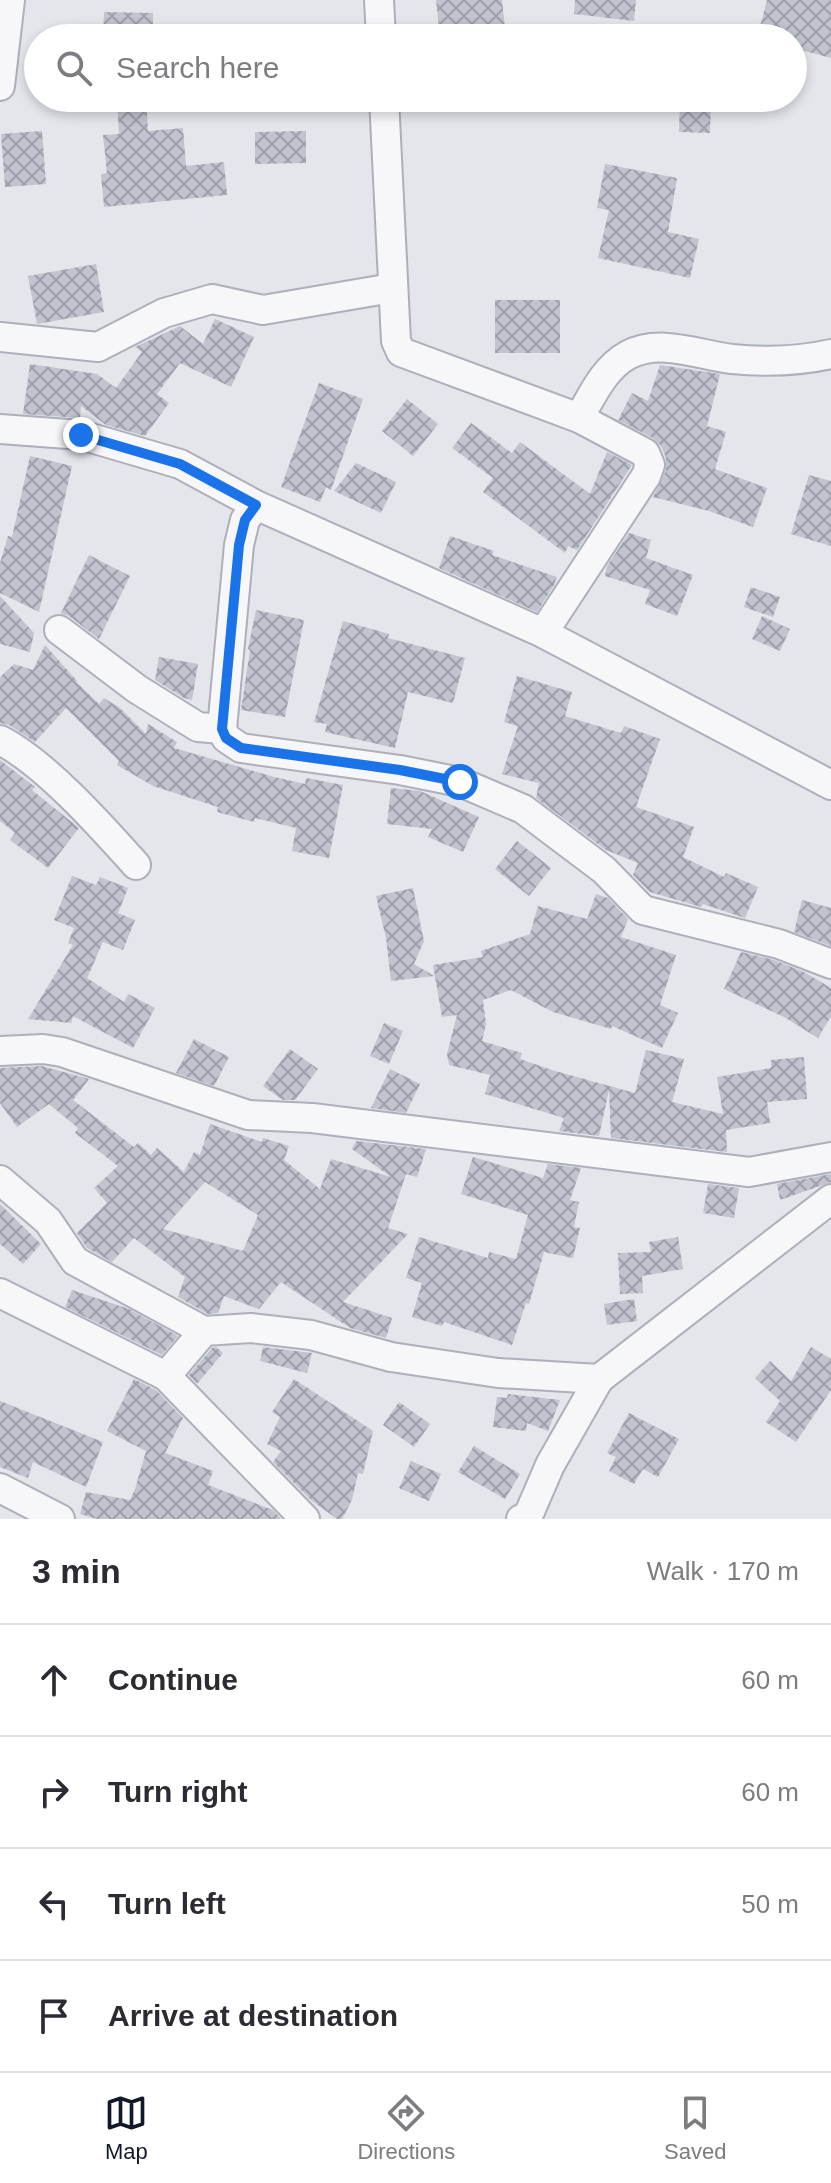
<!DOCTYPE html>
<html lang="en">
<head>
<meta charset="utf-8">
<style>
  :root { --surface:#fff; --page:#f2f2f3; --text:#2b2b33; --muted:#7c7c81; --line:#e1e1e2; --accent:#111827 }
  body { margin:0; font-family:Arial,sans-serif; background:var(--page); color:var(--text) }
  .stop { position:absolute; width:24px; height:24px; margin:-18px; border:6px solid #1a73e8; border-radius:50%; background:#fff }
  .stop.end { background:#1a73e8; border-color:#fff; box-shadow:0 2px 8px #0008 }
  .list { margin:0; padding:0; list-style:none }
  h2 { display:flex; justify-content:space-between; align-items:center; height:104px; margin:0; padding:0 32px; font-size:34px }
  h2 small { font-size:26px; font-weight:400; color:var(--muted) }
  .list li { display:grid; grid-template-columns:52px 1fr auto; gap:24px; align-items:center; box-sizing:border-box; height:112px; padding:0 32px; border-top:2px solid var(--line) }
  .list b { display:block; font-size:30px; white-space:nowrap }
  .list em { font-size:26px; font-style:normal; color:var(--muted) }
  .icon { flex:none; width:44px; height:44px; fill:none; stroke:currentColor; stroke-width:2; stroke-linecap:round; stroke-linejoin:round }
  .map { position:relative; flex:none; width:831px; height:1519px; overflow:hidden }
  .search { position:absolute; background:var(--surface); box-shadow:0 4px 12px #0003; left:24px; right:24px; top:24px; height:88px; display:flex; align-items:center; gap:20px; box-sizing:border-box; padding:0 28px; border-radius:44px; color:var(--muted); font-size:30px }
  .sheet { height:552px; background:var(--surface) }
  nav { display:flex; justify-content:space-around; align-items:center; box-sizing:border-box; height:112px; border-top:2px solid var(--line); background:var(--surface); font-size:22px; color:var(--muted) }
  nav a { display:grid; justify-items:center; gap:4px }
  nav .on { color:var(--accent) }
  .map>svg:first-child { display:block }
</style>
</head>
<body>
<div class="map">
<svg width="831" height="1519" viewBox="0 0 831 1519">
  <defs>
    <pattern id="building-cross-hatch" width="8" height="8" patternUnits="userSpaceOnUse" patternTransform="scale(2)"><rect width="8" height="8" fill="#c1c4ce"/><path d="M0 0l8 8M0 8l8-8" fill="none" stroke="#9da0a9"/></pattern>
  </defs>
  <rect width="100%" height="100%" fill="#e4e6ec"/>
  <!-- building -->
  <g fill="url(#building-cross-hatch)" fill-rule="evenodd">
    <path d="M436 0H502L506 38H440Z"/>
    <path d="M575 0H636L634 21 574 14Z"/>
    <path d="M767 0H831V58L793 48V38H757Z"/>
    <path d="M104 12 153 13V38H103Z"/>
    <path d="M117 98H146L148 131 183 128 186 166 224 162 227 195 104 207 101 174 107 173 103 135 119 134Z"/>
    <path d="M680 98H711L710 133 679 132Z"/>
    <path d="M42 131 46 184 5 187 1 134Z"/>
    <path d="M306 131V163L255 164V132Z"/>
    <path d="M605 164 677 178 668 232 699 239 690 278 598 258 609 210 597 208Z"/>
    <path d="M96 264 104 312 37 324 28 276Z"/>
    <rect x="495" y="300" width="65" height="53"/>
    <path d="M215 319 254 337 231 387 180 363 157 394 169 403 145 436 106 425 81 406 80 418 23 414 30 364 97 374 116 388 142 352 135 347 180 326 203 344Z"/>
    <path d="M660 365 720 374 707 426 726 432 715 469 767 488 753 527 709 511 653 497 666 470V458L661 446 653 438 618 420 632 393 648 401Z"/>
    <path d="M319 383 363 399 331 490 326 487 320 502 281 487Z"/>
    <path d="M407 399 438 424 413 456 382 431Z"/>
    <path d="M471 423 512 453 520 442 590 494 607 452 632 465 577 550 568 546 565 553 483 492 493 478 452 448Z"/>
    <path d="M30 456 72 466 39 612 0 593V563L8 536 12 537Z"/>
    <path d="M356 463 396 482 381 513 334 491Z"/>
    <path d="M809 475 831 481V546L791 534Z"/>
    <path d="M629 533 651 540 646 558 693 575 677 616 645 604 650 590 605 576 607 566Z"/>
    <path d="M450 536 494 551 492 555 557 577 554 585 537 612 439 568Z"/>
    <path d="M89 555 130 576 99 639 69 616 61 613Z"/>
    <path d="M751 587 780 597 773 617 744 607Z"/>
    <path d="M0 596 34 633 30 652 0 644Z"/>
    <path d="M256 610 304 620 285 717 241 710 250 650 248 649Z"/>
    <path d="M762 616 790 629 780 651 752 639Z"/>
    <path d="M343 621 389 634 388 638 465 658 453 703 408 692 395 748 325 732 327 724 314 722Z"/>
    <path d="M45 645 78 682 75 681 99 704 104 698 120 708 146 734 148 724 177 742 174 748 274 777 305 784 306 778 343 785 329 858 292 851 296 828 255 818 254 822 217 812 218 807 153 786 117 765 119 761 66 708 35 742 9 725 0 723V677L14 664 33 670Z"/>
    <path d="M159 657 198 664 192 700 184 698 155 680Z"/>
    <path d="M517 676 572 692 565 716 621 733 624 726 660 739 636 807 694 827 683 857 724 877 726 873 758 887 745 918 703 904 701 907 650 892 633 875 638 863 606 850 536 798 539 783 502 774 518 726 504 722Z"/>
    <path d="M0 760 35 787 32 790 79 828 48 868 10 840 15 833 0 821Z"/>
    <path d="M391 788 420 791 479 817 463 852 428 837 432 829 387 824Z"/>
    <path d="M517 841 551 868 529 896 495 869Z"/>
    <path d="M72 876 96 885 100 877 128 888 118 913 135 920 123 950 103 942 87 978 124 1002 128 994 155 1008 133 1048 73 1016 71 1023 28 1019 73 945 68 943 74 928 54 920Z"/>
    <path d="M413 888 424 941 414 964 434 976 391 981 386 938 376 896Z"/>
    <path d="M596 894 608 898 628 919 621 937 676 955 660 1005 678 1013 662 1048 612 1026 611 1029 553 1012 511 990 483 1000 486 1024 482 1041 522 1053 520 1059 555 1071 635 1093 646 1050 684 1059 672 1102 723 1114 717 1077 771 1068V1060L804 1057 807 1099 767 1102 770 1123 726 1130 727 1152 611 1138 609 1090 599 1136 559 1131 564 1118 485 1094 490 1075 449 1065 447 1054 457 1015 442 1017 433 965 483 957 481 951 530 934 538 906 587 919Z"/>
    <path d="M802 900 831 908V946L794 932Z"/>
    <path d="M741 952 774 960 804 972 831 988V1016L818 1038 784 1017 724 989Z"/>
    <path d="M384 1023 403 1031 389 1064 370 1056Z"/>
    <path d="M194 1039 229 1057 214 1086 176 1073Z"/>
    <path d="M290 1049 318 1069 295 1100H283L263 1086Z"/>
    <path d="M42 1066 89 1079 73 1100 134 1147 138 1143 151 1155 157 1148 184 1172 194 1152 200 1155 210 1124 262 1142 263 1138 289 1146 284 1160 320 1189 331 1159 391 1177 352 1149 356 1141 426 1149 417 1177 406 1174 388 1228 408 1234 343 1302 392 1318 386 1338 350 1328 281 1282 259 1309 224 1296 218 1313 208 1314 178 1297 185 1277 134 1238 112 1262 87 1248 77 1233 107 1203 94 1188 118 1166 75 1133 78 1128 49 1104 17 1127 0 1103V1068ZM205 1182 258 1215 243 1251 163 1229Z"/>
    <path d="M390 1069 420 1084 406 1113 371 1108Z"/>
    <path d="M473 1157 543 1178 548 1164 581 1168 570 1200 579 1202 574 1227 580 1228 573 1258 544 1252 529 1304 526 1303 512 1345 444 1322 442 1326 412 1317 422 1283 406 1278 419 1237 488 1258 489 1252 516 1259 528 1215 461 1194Z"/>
    <path d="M831 1174V1182L780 1200 777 1184Z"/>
    <path d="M708 1184 739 1188 734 1218 703 1213Z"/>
    <path d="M0 1204 41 1244 23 1264 0 1244Z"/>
    <path d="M678 1237 683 1269 642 1276 643 1293 620 1294 618 1253 651 1252 649 1242Z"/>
    <path d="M72 1290 129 1309 178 1336 162 1355 65 1307Z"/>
    <path d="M634 1299 637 1321 607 1325 604 1304Z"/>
    <path d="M216 1347 223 1353 197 1384 189 1375 212 1348Z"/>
    <path d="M263 1347 312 1353 307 1373 260 1361Z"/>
    <path d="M811 1347 831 1359V1390L796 1442 766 1422 780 1401 755 1378 770 1361 791 1381Z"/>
    <path d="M134 1379 156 1390 183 1418 165 1453 213 1471 208 1485 273 1510 281 1519H97L80 1514 86 1492 130 1500 135 1489 146 1451 107 1431Z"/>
    <path d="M294 1379 373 1431 363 1474 358 1473 352 1500 342 1519H337L311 1500 273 1462 281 1451 267 1444 280 1417 272 1412Z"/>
    <path d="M508 1394 560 1400 548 1431 527 1423 526 1431 493 1427 497 1397 507 1398Z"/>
    <path d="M0 1401 103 1442 86 1487 33 1462 28 1478 0 1467Z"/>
    <path d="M399 1402 430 1424 414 1447 383 1425Z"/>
    <path d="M629 1413 679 1439 658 1477 643 1469 634 1484 609 1471 616 1457 607 1453Z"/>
    <path d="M474 1446 520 1474 505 1499 458 1472Z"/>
    <path d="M411 1461 441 1474 429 1501 399 1488Z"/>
  </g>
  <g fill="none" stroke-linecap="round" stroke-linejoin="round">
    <defs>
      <g id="minor">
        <path d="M379 0 381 38"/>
        <path d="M0 86 10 0"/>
        <path d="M384 98 396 341 401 352 579 418 645 453 650 465 646 476 543 633"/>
        <path d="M0 337 98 347 164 313 212 299 263 310 392 288"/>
        <path d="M579 418C592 396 604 368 628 355 661 338 698 355 732 359 764 362 800 361 831 354"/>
        <path d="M0 429 81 435 180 464 256 505 543 633 831 785"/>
        <path d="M256 505 245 520 239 545 222 729 226 738 241 748 400 770 460 782 523 809 604 870 643 910 779 944 831 964"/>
        <path d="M59 630 137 689 198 727 222 729"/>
        <path d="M0 740C45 763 101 826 136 865"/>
        <path d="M0 1051 43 1049 62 1052 248 1115 312 1118 749 1172 831 1157"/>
        <path d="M0 1180 48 1221 75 1261 204 1331"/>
        <path d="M0 1293 166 1376 305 1519"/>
        <path d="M166 1376 204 1331 251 1328 311 1335 391 1357 498 1373 599 1379"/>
        <path d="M0 1488 60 1519"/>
        <path d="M521 1519 528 1516 550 1465 599 1379 831 1199"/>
      </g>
    </defs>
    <!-- minor casing -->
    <use href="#minor" stroke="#adafba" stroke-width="32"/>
    <!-- minor -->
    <use href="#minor" stroke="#f7f7fa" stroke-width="28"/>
  </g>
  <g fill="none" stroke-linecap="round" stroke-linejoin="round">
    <!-- route -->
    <path stroke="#1a73e8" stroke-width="10" d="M81 435 180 464 256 505 245 520 239 545 222 729 226 738 241 748 400 770 460 782"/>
  </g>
</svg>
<div class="stop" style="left:460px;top:782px"></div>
<div class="stop end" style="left:81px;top:435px"></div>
<div class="search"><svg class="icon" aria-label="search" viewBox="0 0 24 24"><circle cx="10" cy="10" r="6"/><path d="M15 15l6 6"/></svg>Search here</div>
</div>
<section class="sheet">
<h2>3 min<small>Walk · 170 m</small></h2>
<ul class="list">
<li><svg class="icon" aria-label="ahead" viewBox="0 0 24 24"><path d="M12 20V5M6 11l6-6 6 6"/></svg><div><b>Continue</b></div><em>60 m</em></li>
<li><svg class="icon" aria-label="right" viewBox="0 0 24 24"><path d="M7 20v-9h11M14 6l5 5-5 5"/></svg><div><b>Turn right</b></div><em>60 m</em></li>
<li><svg class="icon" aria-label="left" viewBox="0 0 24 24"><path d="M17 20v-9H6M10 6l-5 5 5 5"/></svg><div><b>Turn left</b></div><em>50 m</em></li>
<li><svg class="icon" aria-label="arrive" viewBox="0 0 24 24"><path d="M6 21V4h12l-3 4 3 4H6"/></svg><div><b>Arrive at destination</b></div></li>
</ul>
</section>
<nav>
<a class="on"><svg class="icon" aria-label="map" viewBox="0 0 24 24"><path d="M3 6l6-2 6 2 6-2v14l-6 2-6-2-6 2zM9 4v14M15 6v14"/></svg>Map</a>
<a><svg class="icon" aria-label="directions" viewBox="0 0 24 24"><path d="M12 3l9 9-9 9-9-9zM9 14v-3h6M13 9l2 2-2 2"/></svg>Directions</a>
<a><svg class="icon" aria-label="saved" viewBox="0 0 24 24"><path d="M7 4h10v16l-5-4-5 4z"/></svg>Saved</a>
</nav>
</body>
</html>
